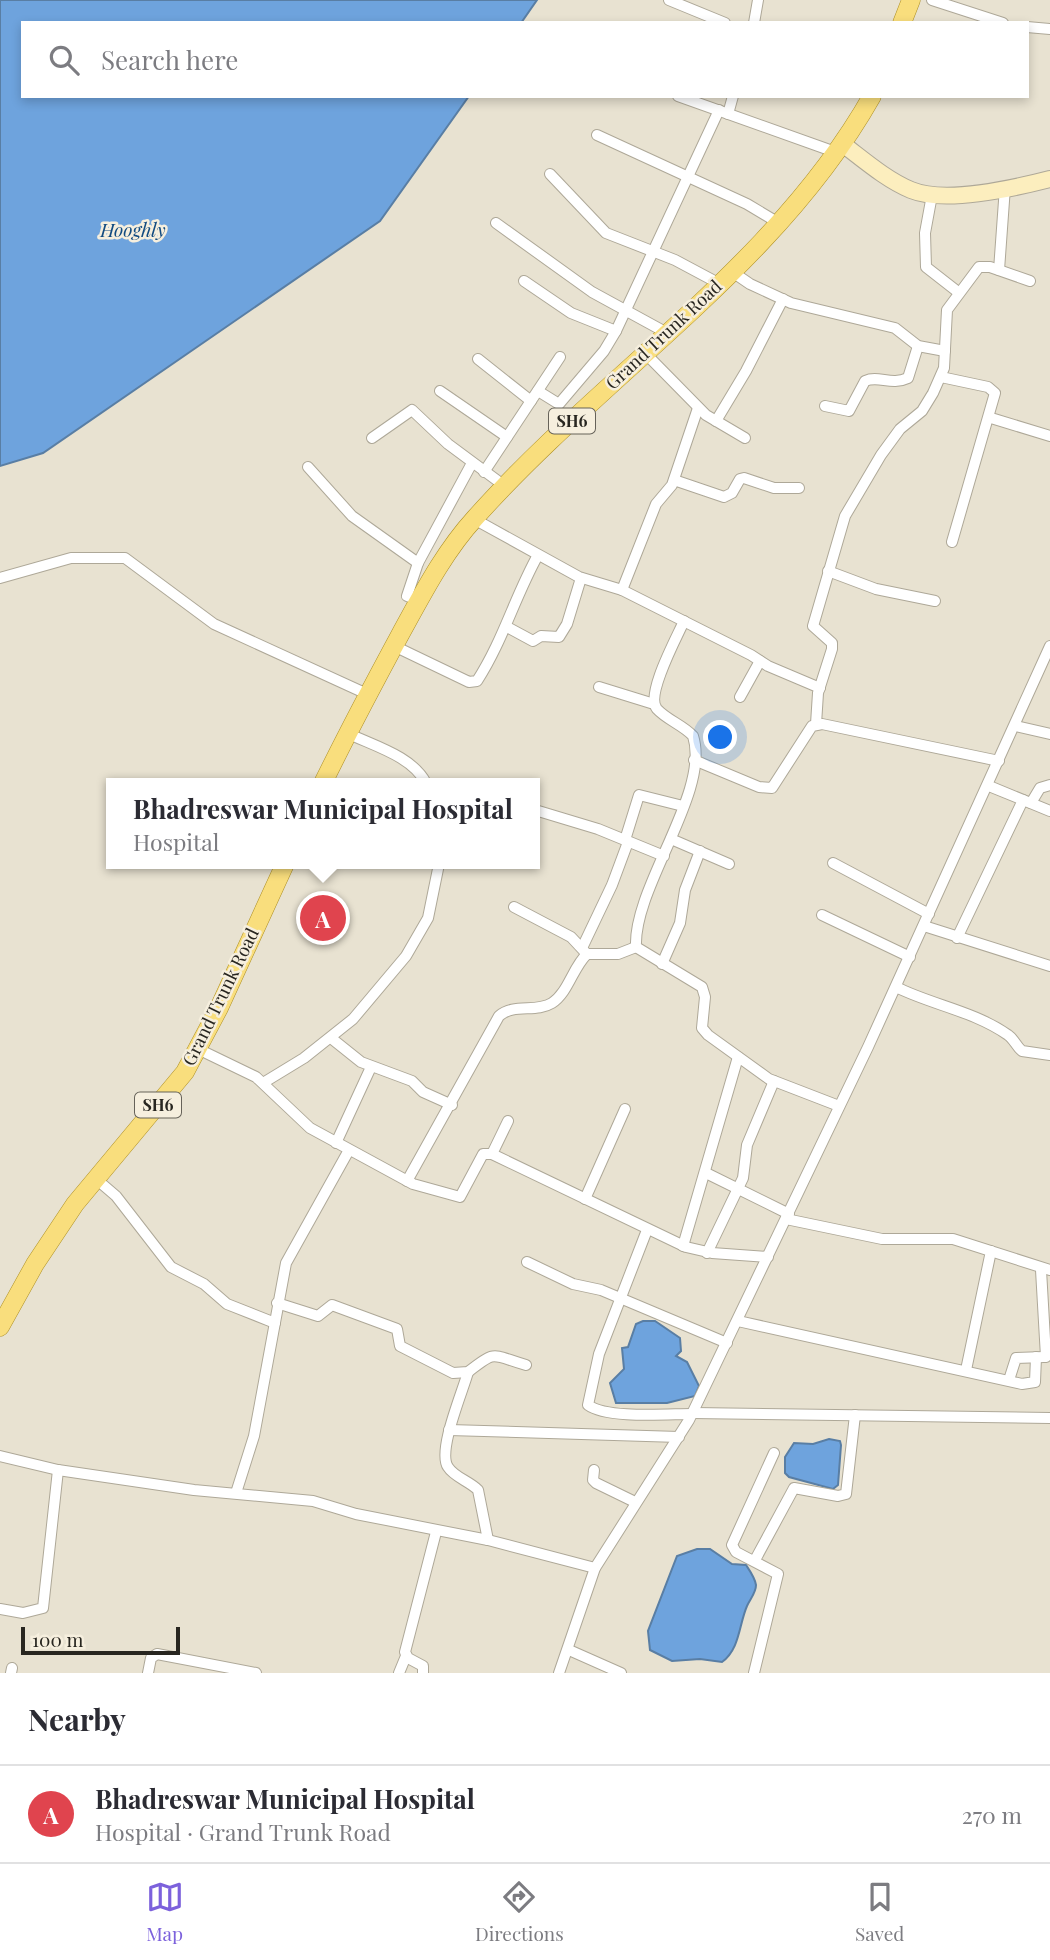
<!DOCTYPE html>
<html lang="en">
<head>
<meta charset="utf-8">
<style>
  :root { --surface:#fff; --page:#f2f2f3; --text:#2b2b33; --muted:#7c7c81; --line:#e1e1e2; --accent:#7c61dc }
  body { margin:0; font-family:"Playfair Display",serif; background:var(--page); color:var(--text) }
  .scale { position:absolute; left:21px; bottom:18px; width:159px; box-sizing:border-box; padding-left:7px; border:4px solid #282620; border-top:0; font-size:19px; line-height:24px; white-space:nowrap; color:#282620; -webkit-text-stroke:5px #f6efde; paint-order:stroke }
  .you { position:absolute; left:721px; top:738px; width:24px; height:24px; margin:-18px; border:5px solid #fff; border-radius:50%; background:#1a73e8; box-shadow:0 0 0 10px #1a73e833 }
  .badge { display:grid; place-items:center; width:46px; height:46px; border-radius:50%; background:var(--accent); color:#fff; font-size:23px; font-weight:700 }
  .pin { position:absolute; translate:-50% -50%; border:4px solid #fff; box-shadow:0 2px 7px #0006 }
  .popup { position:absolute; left:106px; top:778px; width:434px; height:91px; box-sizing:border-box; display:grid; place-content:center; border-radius:0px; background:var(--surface); filter:drop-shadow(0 2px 5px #0005); font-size:23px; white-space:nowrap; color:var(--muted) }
  .popup b { font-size:26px; color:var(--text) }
  .popup::after { content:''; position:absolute; left:50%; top:100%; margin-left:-14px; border:14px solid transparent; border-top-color:var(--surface) }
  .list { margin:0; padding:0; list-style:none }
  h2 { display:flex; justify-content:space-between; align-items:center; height:91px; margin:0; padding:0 28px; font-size:30px }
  h2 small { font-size:23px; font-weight:400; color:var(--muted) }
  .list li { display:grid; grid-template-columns:46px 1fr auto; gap:21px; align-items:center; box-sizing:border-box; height:98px; padding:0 28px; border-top:2px solid var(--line) }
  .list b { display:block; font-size:26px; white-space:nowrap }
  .list p { margin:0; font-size:23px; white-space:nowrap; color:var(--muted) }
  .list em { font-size:23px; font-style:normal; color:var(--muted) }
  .icon { flex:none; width:38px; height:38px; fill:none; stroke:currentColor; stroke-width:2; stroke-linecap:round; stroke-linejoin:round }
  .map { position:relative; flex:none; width:1050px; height:1673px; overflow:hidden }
  .search { position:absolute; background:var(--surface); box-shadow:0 4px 10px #0003; left:21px; right:21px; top:21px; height:77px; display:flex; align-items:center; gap:18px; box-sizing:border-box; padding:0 24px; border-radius:0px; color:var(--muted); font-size:26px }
  .sheet { height:189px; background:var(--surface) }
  nav { display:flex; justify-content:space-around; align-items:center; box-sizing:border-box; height:98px; border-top:2px solid var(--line); background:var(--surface); font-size:19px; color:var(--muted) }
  nav a { display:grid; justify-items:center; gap:4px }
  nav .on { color:var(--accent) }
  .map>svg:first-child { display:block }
</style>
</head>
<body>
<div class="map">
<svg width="1050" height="1673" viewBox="0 0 1050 1673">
  <rect width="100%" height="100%" fill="#e8e2d1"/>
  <!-- water -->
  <g fill="#6ea3dd" stroke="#597ea4" stroke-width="2">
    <path d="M0 0H537L521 23H23V96H469L380 221 43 453 0 466Z"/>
    <path d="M643 1321H655L680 1338 681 1351 676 1356 687 1362 699 1386 695 1396 667 1403H616L610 1383 624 1369 622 1348 628 1347 636 1324Z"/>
    <path d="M829 1439 840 1441 841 1445 838 1485 833 1489 789 1477 785 1473V1457L794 1443 813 1444Z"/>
    <path d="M697 1549H710L732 1564 746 1565C750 1571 755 1578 756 1585 756 1593 750 1599 747 1606 739 1624 740 1649 722 1662L700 1659 672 1661 650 1650 648 1631 677 1556Z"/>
  </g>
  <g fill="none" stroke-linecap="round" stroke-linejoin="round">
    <defs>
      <g id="street">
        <path d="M669 0 725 23"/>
        <path d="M932 0 1003 23"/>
        <path d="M754 23 758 0"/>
        <path d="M1027 27 1050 29"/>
        <path d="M678 96 838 153"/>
        <path d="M728 114 733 96"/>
        <path d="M597 135 747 204 777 222"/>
        <path d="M550 174 606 233 675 260 720 284"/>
        <path d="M932 195 925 233 926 267 958 292"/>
        <path d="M496 223 592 292 667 333"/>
        <path d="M999 270 1005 187"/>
        <path d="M731 271 750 284 791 303 895 328 918 346 945 351"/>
        <path d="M524 281 571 313 616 331"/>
        <path d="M645 353 706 415 745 438"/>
        <path d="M478 359 531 401"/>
        <path d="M941 377 988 387 995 393 952 542"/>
        <path d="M440 391 507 437"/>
        <path d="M538 391 559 404 604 351 616 331 719 110"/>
        <path d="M825 406 849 411 865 381C879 375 891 386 908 378L918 346"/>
        <path d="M991 418 1050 436"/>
        <path d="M716 421 746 371 783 299"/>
        <path d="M372 438 412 410 448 444 506 487"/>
        <path d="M308 467 352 516 418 563 407 596 419 601"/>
        <path d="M484 472 560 357"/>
        <path d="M674 480 724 497 732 493 740 479 744 478 774 488H799"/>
        <path d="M474 519 579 577 622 590 751 655 768 666 820 688"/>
        <path d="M418 563 472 463"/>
        <path d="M828 571 876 589 935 601"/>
        <path d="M0 578 71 558H125L214 624 367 694"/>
        <path d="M622 590 656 504 672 485 698 408"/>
        <path d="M684 621C677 637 645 695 657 709 667 720 683 725 693 736 711 792 633 887 636 947L702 987 705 997 702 1028 708 1035 769 1079 839 1106"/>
        <path d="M507 627 533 641 541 636 559 637 567 624 581 578"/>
        <path d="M394 646 469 682 477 681C503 641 515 596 538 555"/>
        <path d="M599 687 654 704"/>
        <path d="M740 697 760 661"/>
        <path d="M816 724 818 693 832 649V643L813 626 845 516 881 455 900 429 922 411 933 393 944 368 947 310 979 267H990L1030 281"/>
        <path d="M1016 726 1050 734"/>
        <path d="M347 733C374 746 412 756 426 783"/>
        <path d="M694 760 759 787 772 788 812 726 822 724 999 761"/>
        <path d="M989 786 1050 811"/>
        <path d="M1031 803 1040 788 1050 785"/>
        <path d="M535 810 598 829 664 856"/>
        <path d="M671 839 729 864"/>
        <path d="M625 840 639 795 683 806"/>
        <path d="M833 863 929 914"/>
        <path d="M514 907 571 937 585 952"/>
        <path d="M822 915 910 957"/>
        <path d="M924 926 1050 966"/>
        <path d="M957 938 1023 800"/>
        <path d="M582 948 612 885 628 842"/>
        <path d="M662 964 680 923 685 890 700 851"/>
        <path d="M896 987C932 1005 974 1011 1008 1035 1014 1039 1016 1046 1022 1051L1050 1055"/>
        <path d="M331 1038 361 1062 412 1081 423 1092 452 1105"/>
        <path d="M198 1049 256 1077 310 1128 413 1184 460 1197 483 1154H492L686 1247 712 1253 768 1257"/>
        <path d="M263 1083 304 1058 353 1019 406 956 428 918 439 864"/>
        <path d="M336 1143 371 1067"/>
        <path d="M492 1154 508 1121"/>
        <path d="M706 1173 789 1214"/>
        <path d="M95 1178 116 1196 171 1267 204 1284 227 1304 275 1323"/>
        <path d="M407 1181 499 1016C514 1003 536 1013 552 1003 568 993 573 967 587 954H618L636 947"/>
        <path d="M585 1199 625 1109"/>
        <path d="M786 1219 882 1239H953L1050 1270"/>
        <path d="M647 1230 599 1354 588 1405C607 1419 667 1414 692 1414"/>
        <path d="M683 1246 738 1057"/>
        <path d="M707 1253 743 1178 747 1145 774 1081"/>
        <path d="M527 1262 573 1284 601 1290 727 1343"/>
        <path d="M1041 1270 1046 1357"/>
        <path d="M277 1303 318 1316 332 1305 397 1329 400 1346 453 1373 468 1372C497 1349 491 1355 526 1365"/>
        <path d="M738 1321 1022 1384 1035 1382 1036 1357"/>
        <path d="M966 1370 991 1251"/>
        <path d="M468 1372C463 1391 437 1451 448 1467 454 1477 469 1481 478 1490L488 1540"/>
        <path d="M1009 1380 1016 1358 1044 1357"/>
        <path d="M693 1413 1050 1418"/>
        <path d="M449 1430 679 1437"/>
        <path d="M0 1456 58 1470 194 1490 313 1501 356 1514 488 1540 595 1568"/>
        <path d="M594 1470 593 1480 596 1483 635 1502"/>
        <path d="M236 1493 254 1436 286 1263 349 1150"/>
        <path d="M755 1560 794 1488 838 1496 846 1494 855 1415"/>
        <path d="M0 1609 23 1613 43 1608 58 1470"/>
        <path d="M569 1650 621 1673"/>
        <path d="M11 1673 12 1668"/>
        <path d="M148 1673 151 1658 157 1654 256 1673"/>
        <path d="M399 1673 406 1656"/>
        <path d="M423 1673V1666L408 1658 405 1652 436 1532"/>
        <path d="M559 1673 595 1568 689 1420 868 1047 1050 646"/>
        <path d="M754 1673 778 1574 736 1552 732 1545 774 1453"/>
      </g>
      <path id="secondary" d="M844 145C865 161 887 180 911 190 945 204 1015 188 1050 179"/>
      <g id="primary">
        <path d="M902 23 911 0"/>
        <path d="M323 783C348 732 374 683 401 633 423 593 444 552 475 518 603 374 776 266 872 96"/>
        <path d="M0 1327 35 1264 75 1204 185 1072 219 1008 285 864"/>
      </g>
    </defs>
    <!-- street casing -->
    <use href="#street" stroke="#aea898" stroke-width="12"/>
    <!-- secondary casing -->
    <use href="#secondary" stroke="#aea898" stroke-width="18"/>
    <!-- primary casing -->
    <use href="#primary" stroke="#ad8f24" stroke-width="19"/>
    <!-- street -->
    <use href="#street" stroke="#fff" stroke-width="10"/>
    <!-- secondary -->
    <use href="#secondary" stroke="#fceebe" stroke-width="16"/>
    <!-- primary -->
    <use href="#primary" stroke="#f9de7d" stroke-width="18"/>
  </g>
  <g text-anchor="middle" stroke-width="5" stroke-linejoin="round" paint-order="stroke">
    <!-- shield labels -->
    <g fill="#f6efde" stroke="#666259" stroke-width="2">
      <rect x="549" y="408.5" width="46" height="25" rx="5"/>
      <rect x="135" y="1092.5" width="46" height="25" rx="5"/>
    </g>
    <g font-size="16" font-weight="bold" fill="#282620">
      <text x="572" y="427">SH6</text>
      <text x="158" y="1111">SH6</text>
    </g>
    <!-- street labels -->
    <g font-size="18" fill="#282620" stroke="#f6efde">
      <text transform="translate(664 335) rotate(-43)" y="6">Grand Trunk Road</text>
      <text transform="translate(221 997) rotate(-64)" y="6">Grand Trunk Road</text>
    </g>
    <!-- water labels -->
    <g font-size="19" font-style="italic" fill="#134c81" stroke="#f6efde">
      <text x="133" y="237">Hooghly</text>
    </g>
  </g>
</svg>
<div class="scale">100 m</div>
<div class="you"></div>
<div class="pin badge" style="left:323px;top:918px;background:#e0444e">A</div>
<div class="popup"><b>Bhadreswar Municipal Hospital</b>Hospital</div>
<div class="search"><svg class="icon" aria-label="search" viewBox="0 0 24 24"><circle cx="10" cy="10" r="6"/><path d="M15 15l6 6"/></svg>Search here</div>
</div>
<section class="sheet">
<h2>Nearby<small></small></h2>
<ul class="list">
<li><span class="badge" style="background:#e0444e">A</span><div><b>Bhadreswar Municipal Hospital</b><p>Hospital · Grand Trunk Road</p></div><em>270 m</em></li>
</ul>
</section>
<nav>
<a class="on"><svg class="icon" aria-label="map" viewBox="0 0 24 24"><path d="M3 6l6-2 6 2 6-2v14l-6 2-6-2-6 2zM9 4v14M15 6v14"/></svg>Map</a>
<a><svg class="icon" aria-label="directions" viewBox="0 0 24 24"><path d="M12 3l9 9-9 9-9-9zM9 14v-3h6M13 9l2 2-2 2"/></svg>Directions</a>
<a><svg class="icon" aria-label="saved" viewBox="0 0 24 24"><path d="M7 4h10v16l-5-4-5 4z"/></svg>Saved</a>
</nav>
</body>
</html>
